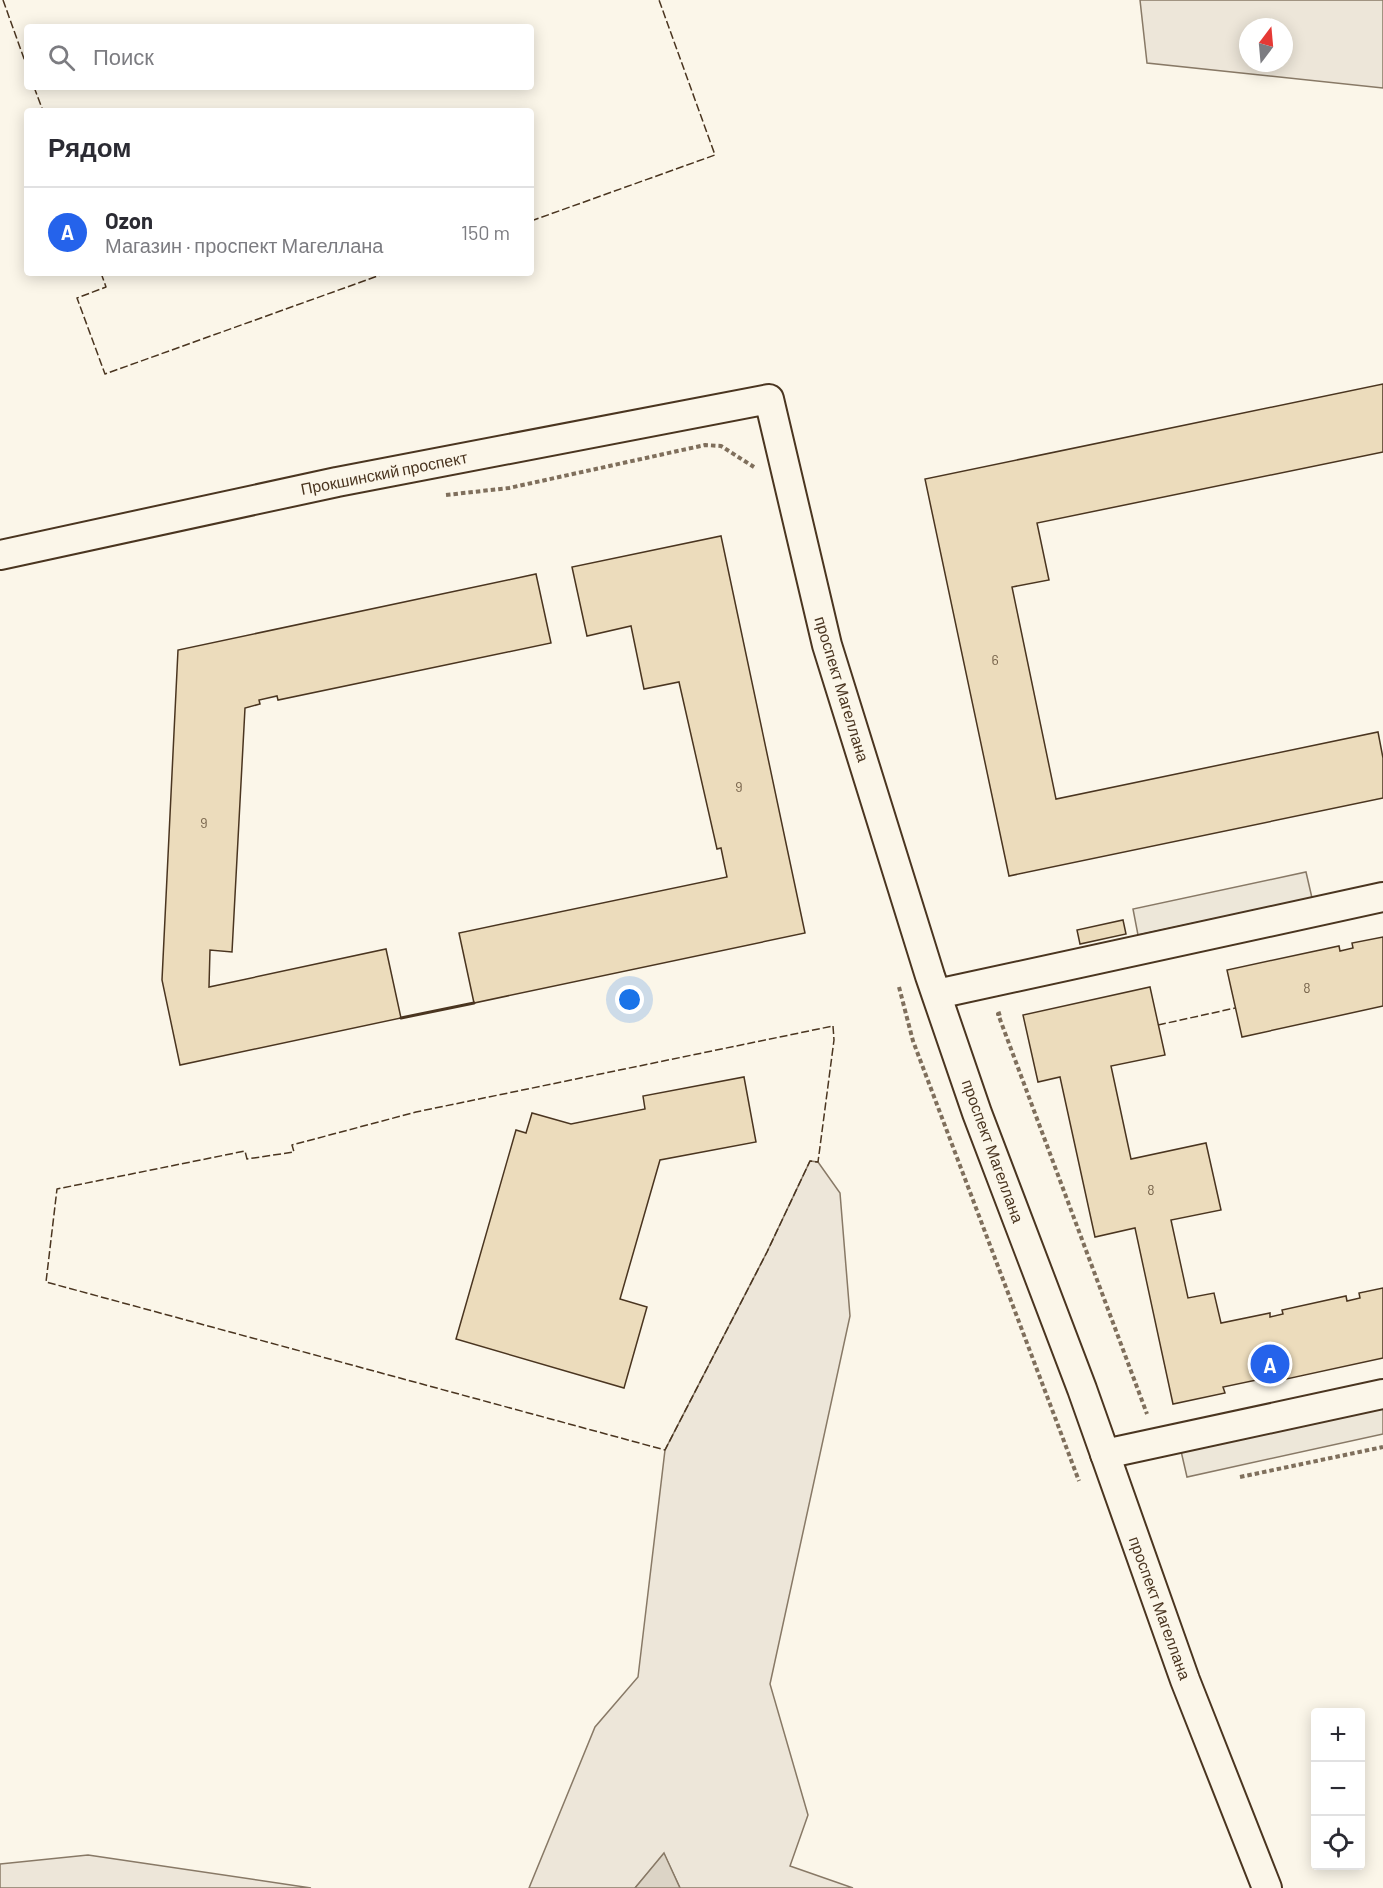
<!DOCTYPE html>
<html lang="ru">
<head>
<meta charset="utf-8">
<style>
  :root { --surface:#fff; --page:#f7f7f7; --text:#2b2b33; --muted:#7c7c81; --line:#e1e1e2; --accent:#2563eb }
  body { margin:0; font-family:Barlow,sans-serif; background:var(--page); color:var(--text) }
  .controls { position:absolute; right:18px; bottom:18px; display:grid; overflow:hidden; border-radius:6px; box-shadow:0 3px 15px #0003 }
  .controls button { width:54px; height:54px; display:grid; place-items:center; padding:0; border:0; border-bottom:2px solid var(--line); background:var(--surface); color:var(--text); font:30px sans-serif }
  .compass { position:absolute; left:1239px; top:18px; width:54px; height:54px; border-radius:50%; background:var(--surface); box-shadow:0 3px 15px #0003; rotate:16deg }
  .you { position:absolute; left:630px; top:1000px; width:21px; height:21px; margin:-15px; border:4px solid #fff; border-radius:50%; background:#1a73e8; box-shadow:0 0 0 9px #1a73e833 }
  .badge { display:grid; place-items:center; width:39px; height:39px; border-radius:50%; background:var(--accent); color:#fff; font-size:20px; font-weight:700 }
  .pin { position:absolute; translate:-50% -50%; border:3px solid #fff; box-shadow:0 2px 6px #0006 }
  .list { margin:0; padding:0; list-style:none }
  h2 { display:flex; justify-content:space-between; align-items:center; height:78px; margin:0; padding:0 24px; font-size:26px }
  h2 small { font-size:20px; font-weight:400; color:var(--muted) }
  .list li { display:grid; grid-template-columns:39px 1fr auto; gap:18px; align-items:center; box-sizing:border-box; height:90px; padding:0 24px; border-top:2px solid var(--line) }
  .list b { display:block; font-size:22px; white-space:nowrap }
  .list p { margin:0; font-size:20px; white-space:nowrap; color:var(--muted) }
  .list em { font-size:20px; font-style:normal; color:var(--muted) }
  .icon { flex:none; width:33px; height:33px; fill:none; stroke:currentColor; stroke-width:2; stroke-linecap:round; stroke-linejoin:round }
  .map { position:relative; flex:none; width:1383px; height:1888px; overflow:hidden }
  .search { position:absolute; background:var(--surface); box-shadow:0 3px 15px #0003; left:24px; top:24px; width:510px; height:66px; display:flex; align-items:center; gap:15px; box-sizing:border-box; padding:0 21px; border-radius:6px; color:var(--muted); font-size:22px }
  .panel { position:absolute; background:var(--surface); box-shadow:0 3px 15px #0003; left:24px; top:108px; width:510px; height:168px; border-radius:6px }
  .map>svg:first-child { display:block }
</style>
</head>
<body>
<div class="map">
<svg width="1383" height="1888" viewBox="0 0 1383 1888">
  <rect width="100%" height="100%" fill="#fbf6e9"/>
  <!-- green -->
  <g fill="#ede6d9" stroke="#887966" stroke-width="1.5" fill-rule="evenodd">
    <path d="M1140 0H1383V88L1147 63ZM1248 27H1284V63H1248Z"/>
    <path d="M810 1161 818 1162 840 1193 850 1316 770 1684 808 1815 790 1866 853 1888H680L664 1854 635 1888H529L595 1727 638 1677 665 1450 767 1252Z"/>
    <path d="M88 1855 311 1888H0V1864Z"/>
  </g>
  <!-- parking -->
  <g fill="#ede7d9" stroke="#887966" stroke-width="1.5">
    <path d="M1306 872 1312 898 1138 935 1133 909Z"/>
    <path d="M1383 1407V1434L1187 1477 1181 1451Z"/>
  </g>
  <!-- water -->
  <path fill="#dcd4c6" stroke="#887966" stroke-width="1.5" d="M664 1853 680 1888H635Z"/>
  <!-- building -->
  <g fill="#ecdcbc" stroke="#4a3520" stroke-width="1.5">
    <path d="M1383 384V452L1037 523 1049 580 1012 587 1056 799 1378 732 1383 758V798L1009 876 925 479Z"/>
    <path d="M721 536 805 933 474 1003 459 933 727 877 721 848 717 849 679 682 644 689 631 626 587 636 572 567Z"/>
    <path d="M536 574 551 643 278 700 277 696 259 700 260 704 245 708 232 952 210 950 209 987 386 949 401 1018 180 1065 162 980 178 650Z"/>
    <path d="M1123 920 1126 934 1080 944 1077 930Z"/>
    <path d="M1383 937V1006L1242 1037 1227 970 1339 946 1340 951 1353 948 1352 943Z"/>
    <path d="M1150 987 1165 1055 1111 1066 1131 1159 1206 1143 1221 1210 1171 1220 1188 1298 1214 1293 1221 1323 1270 1313V1317L1283 1314 1282 1310 1346 1296 1347 1301 1360 1298 1359 1293 1383 1288V1358L1282 1380 1280 1375 1223 1387 1225 1393 1173 1404 1135 1228 1095 1237 1060 1077 1038 1082 1023 1015Z"/>
    <path d="M744 1077 756 1142 660 1160 620 1299 647 1307 624 1388 456 1339 516 1130 526 1133 532 1113 571 1124 645 1109 643 1096Z"/>
  </g>
  <g fill="none" stroke-linecap="round" stroke-linejoin="round">
    <defs>
      <g id="minor">
        <path d="M0 555 337 482 769 399 827 645 930 976 977 1113 1082 1389 1185 1680 1267 1888"/>
        <path d="M937 994 1383 897"/>
        <path d="M1105 1454 1383 1394"/>
      </g>
    </defs>
    <!-- minor casing -->
    <use href="#minor" stroke="#4a3520" stroke-width="32"/>
    <!-- path -->
    <g stroke="#7f6f5c" stroke-width="4" stroke-dasharray="4.5 3" stroke-linecap="butt">
      <path d="M446 495 509 488 705 445 721 446 754 467"/>
      <path d="M899 987 913 1041 1079 1481"/>
      <path d="M1001 1013 998 1014 1147 1414"/>
      <path d="M1240 1477 1383 1447"/>
    </g>
    <!-- minor -->
    <use href="#minor" stroke="#fbf6e9" stroke-width="28"/>
    <!-- fence -->
    <g stroke="#4a3520" stroke-width="1.5" stroke-dasharray="8 3" stroke-linecap="butt">
      <path d="M3 0 27 67"/>
      <path d="M34 87 43 111"/>
      <path d="M531 221 715 155 659 0"/>
      <path d="M101 273 106 287 77 298 105 374 386 273"/>
      <path d="M1158 1025 1235 1008"/>
      <path d="M833 1026 834 1040 818 1162 810 1161 767 1252 665 1450 46 1282 57 1189 245 1151 247 1159 294 1152 292 1145 416 1112Z"/>
    </g>
    <!-- wall -->
    <path stroke="#4a3520" stroke-width="3" d="M401 1018 474 1003"/>
  </g>
  <g text-anchor="middle" stroke-width="4.5" stroke-linejoin="round" paint-order="stroke">
    <!-- number labels -->
    <g font-size="14" fill="#725f47">
      <text x="995" y="665">6</text>
      <text x="739" y="792">9</text>
      <text x="204" y="828">9</text>
      <text x="1307" y="993">8</text>
      <text x="1151" y="1195">8</text>
    </g>
    <!-- street labels -->
    <g font-size="16" fill="#4a3520" stroke="#fbf6e9">
      <text transform="translate(384 473) rotate(-11)" y="6">Прокшинский проспект</text>
      <text transform="translate(842 689) rotate(73)" y="6">проспект Магеллана</text>
      <text transform="translate(993 1151) rotate(70)" y="6">проспект Магеллана</text>
      <text transform="translate(1160 1608) rotate(70)" y="6">проспект Магеллана</text>
    </g>
  </g>
</svg>
<div class="controls">
<button>+</button>
<button>−</button>
<button><svg class="icon" aria-label="locate" viewBox="0 0 24 24"><circle cx="12" cy="12" r="6"/><path d="M12 2v4M12 18v4M2 12h4M18 12h4"/></svg></button>
</div>
<svg class="compass" viewBox="-18 -18 36 36"><path d="M0-13l5 13h-10z" fill="#e53935"/><path d="M0 13l5-13h-10z" fill="#7c7c81"/></svg>
<div class="you"></div>
<div class="pin badge" style="left:1270px;top:1364px">A</div>
<div class="search"><svg class="icon" aria-label="search" viewBox="0 0 24 24"><circle cx="10" cy="10" r="6"/><path d="M15 15l6 6"/></svg>Поиск</div>
<section class="panel">
<h2>Рядом<small></small></h2>
<ul class="list">
<li><span class="badge">A</span><div><b>Ozon</b><p>Магазин · проспект Магеллана</p></div><em>150 m</em></li>
</ul>
</section>
</div>
</body>
</html>
